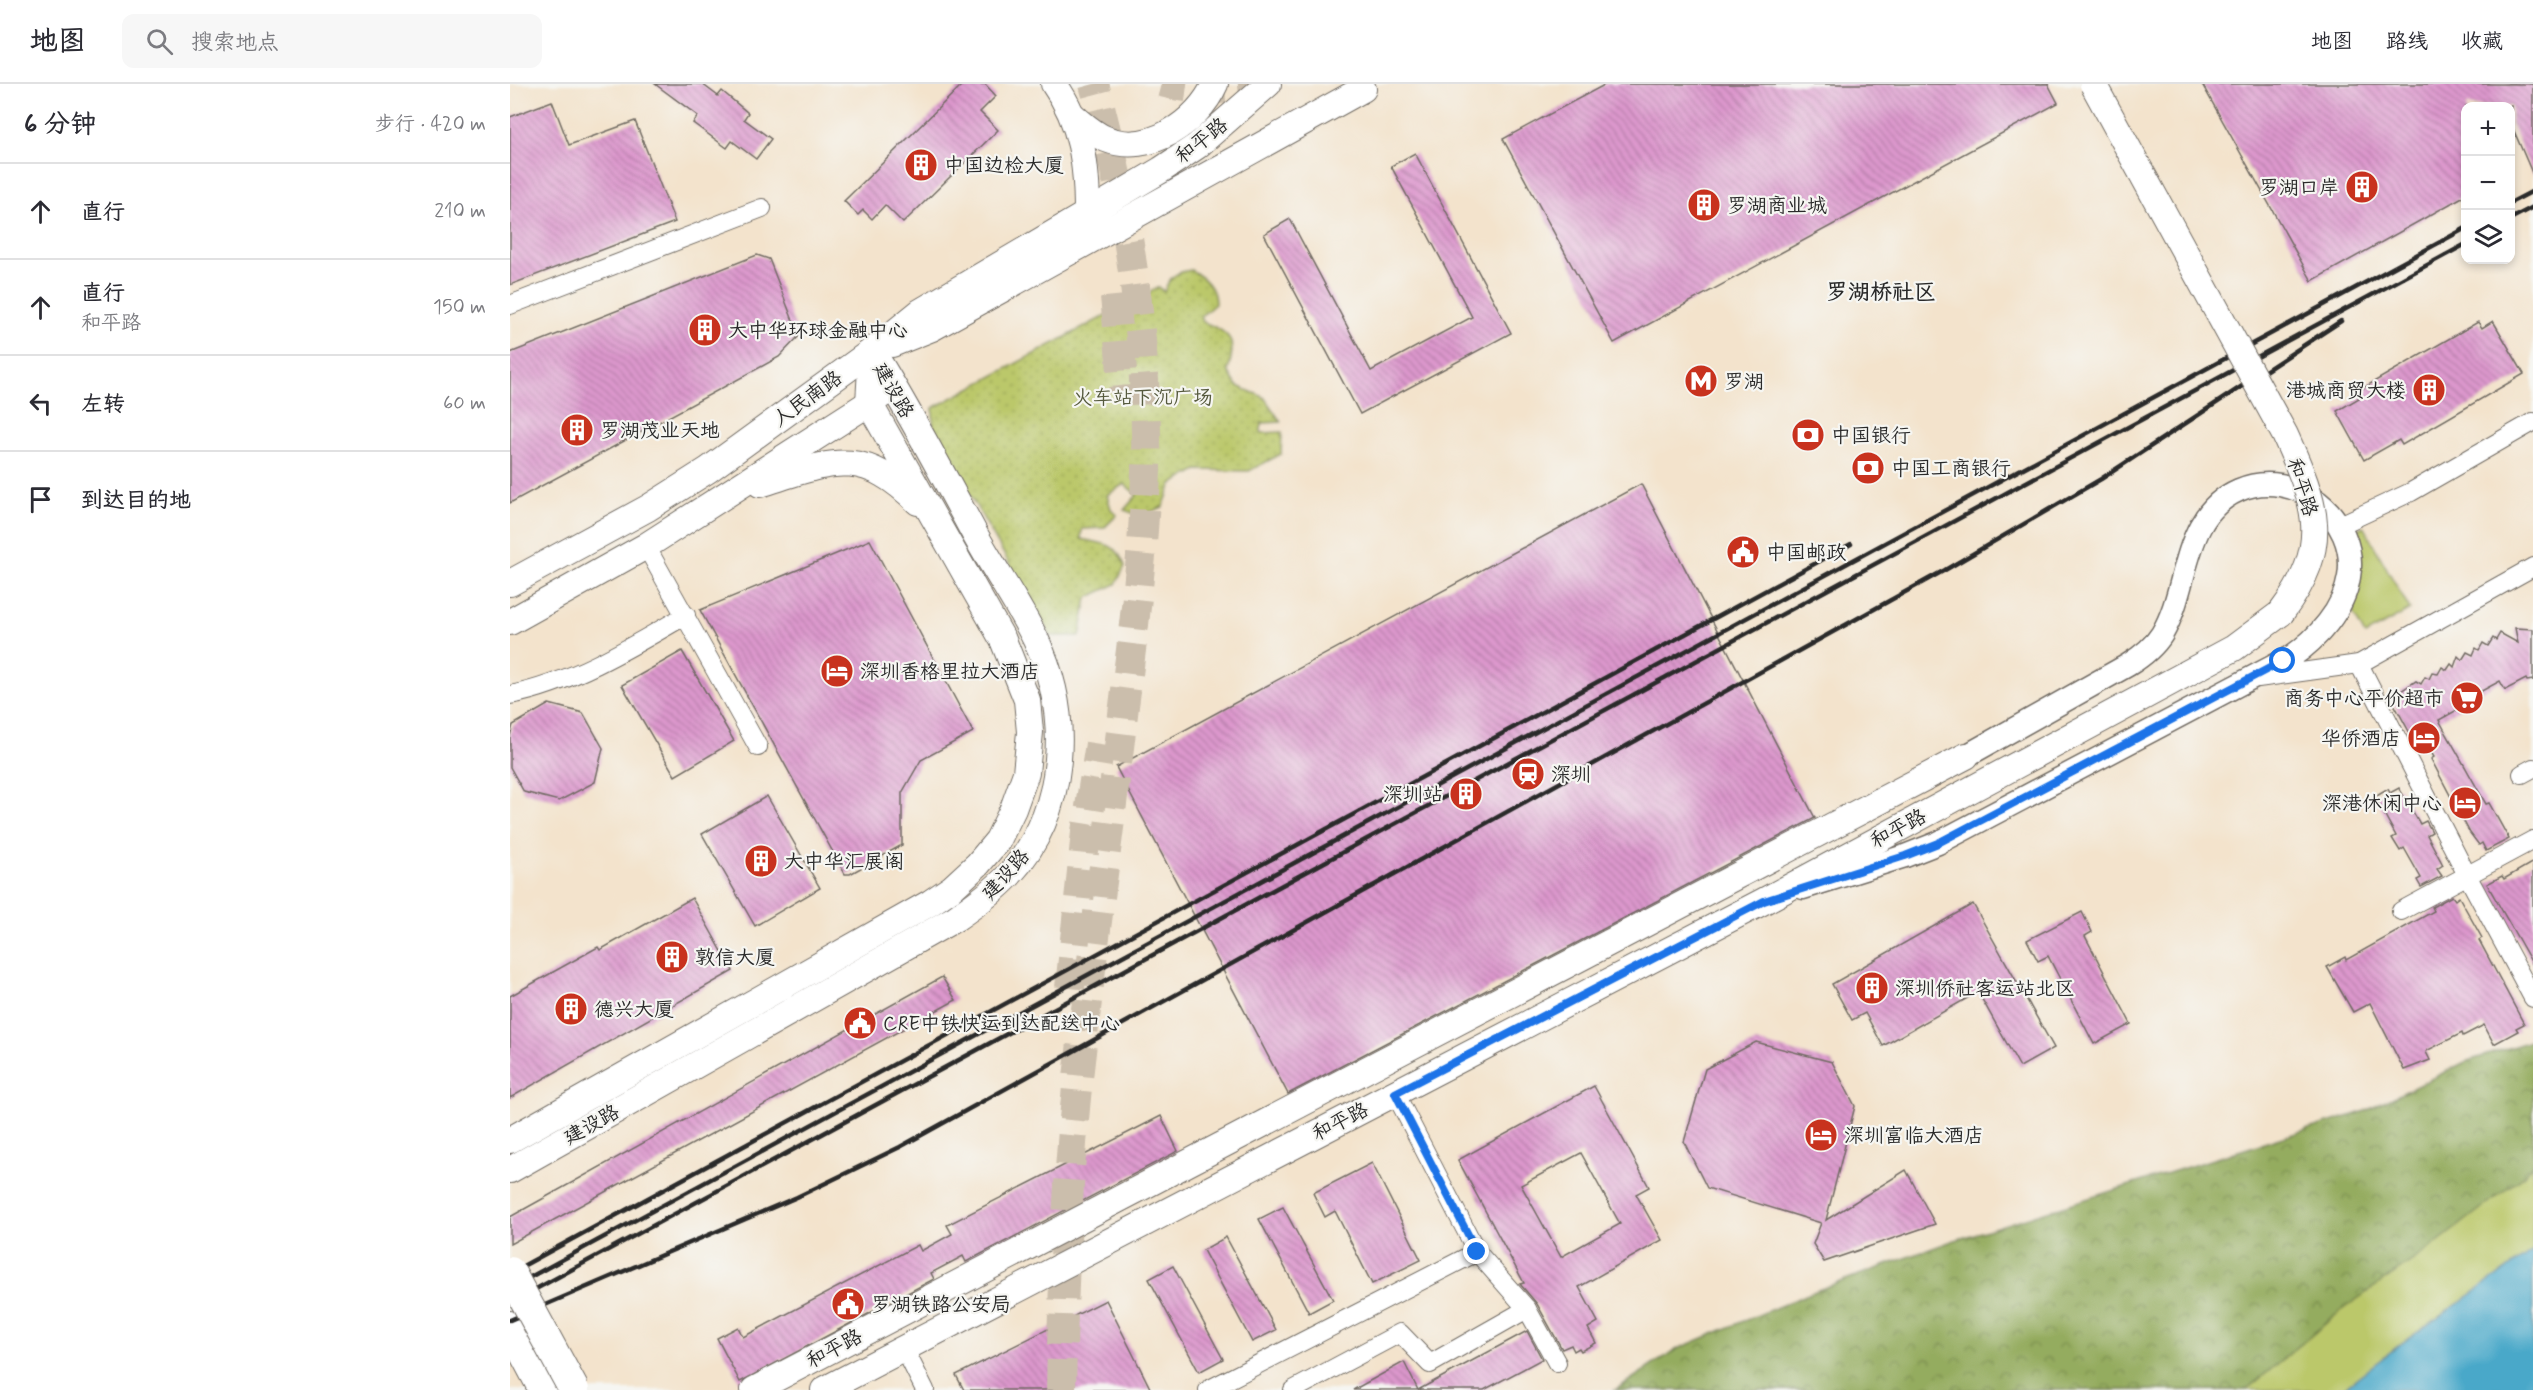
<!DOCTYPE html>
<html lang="zh">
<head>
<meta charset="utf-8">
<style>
  :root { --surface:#fff; --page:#f7f7f7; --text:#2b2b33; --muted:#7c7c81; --line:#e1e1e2 }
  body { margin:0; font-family:Mynerve,"LXGW WenKai TC",sans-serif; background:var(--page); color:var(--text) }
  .controls { position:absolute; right:18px; top:18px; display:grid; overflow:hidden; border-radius:12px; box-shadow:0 3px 9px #0003 }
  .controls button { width:54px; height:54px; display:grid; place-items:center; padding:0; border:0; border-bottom:2px solid var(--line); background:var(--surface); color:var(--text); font:30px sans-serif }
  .stop { position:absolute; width:18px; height:18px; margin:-14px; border:4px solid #1a73e8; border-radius:50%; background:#fff }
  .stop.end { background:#1a73e8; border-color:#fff; box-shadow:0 2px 6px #0008 }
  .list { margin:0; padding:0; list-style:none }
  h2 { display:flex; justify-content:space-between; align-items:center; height:78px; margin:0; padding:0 24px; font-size:26px }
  h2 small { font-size:20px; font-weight:400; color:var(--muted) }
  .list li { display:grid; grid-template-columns:39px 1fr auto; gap:18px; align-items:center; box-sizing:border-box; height:96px; padding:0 24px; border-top:2px solid var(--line) }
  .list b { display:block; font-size:22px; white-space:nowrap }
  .list p { margin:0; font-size:20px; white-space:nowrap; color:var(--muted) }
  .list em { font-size:20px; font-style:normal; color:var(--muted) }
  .icon { flex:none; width:33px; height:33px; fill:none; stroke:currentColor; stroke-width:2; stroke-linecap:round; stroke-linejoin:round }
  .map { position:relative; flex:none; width:2023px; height:1306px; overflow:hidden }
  header { display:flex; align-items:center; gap:36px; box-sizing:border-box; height:84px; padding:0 30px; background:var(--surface); border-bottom:2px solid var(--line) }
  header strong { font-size:28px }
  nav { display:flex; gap:33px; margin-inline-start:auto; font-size:21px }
  .search { width:420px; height:54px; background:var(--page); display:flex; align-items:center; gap:15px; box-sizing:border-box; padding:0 21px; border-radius:12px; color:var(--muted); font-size:22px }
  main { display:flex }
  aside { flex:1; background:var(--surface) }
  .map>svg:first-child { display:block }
</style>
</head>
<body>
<header>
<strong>地图</strong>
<div class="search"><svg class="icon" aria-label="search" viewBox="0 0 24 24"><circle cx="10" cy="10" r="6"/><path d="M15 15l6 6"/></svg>搜索地点</div>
<nav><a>地图</a><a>路线</a><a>收藏</a></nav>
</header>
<main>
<aside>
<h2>6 分钟<small>步行 · 420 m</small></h2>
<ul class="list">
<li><svg class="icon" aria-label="ahead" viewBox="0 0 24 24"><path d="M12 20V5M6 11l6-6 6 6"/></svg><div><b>直行</b></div><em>210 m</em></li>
<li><svg class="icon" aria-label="ahead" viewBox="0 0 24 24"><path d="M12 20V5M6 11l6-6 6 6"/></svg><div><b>直行</b><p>和平路</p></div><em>150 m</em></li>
<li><svg class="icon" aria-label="left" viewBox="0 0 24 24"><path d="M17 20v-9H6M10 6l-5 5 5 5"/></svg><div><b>左转</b></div><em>60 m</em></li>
<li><svg class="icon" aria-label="arrive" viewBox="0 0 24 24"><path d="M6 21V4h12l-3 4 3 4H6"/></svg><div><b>到达目的地</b></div></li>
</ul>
</aside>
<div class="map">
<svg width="2023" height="1306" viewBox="0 0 2023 1306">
  <defs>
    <pattern id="forest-crowns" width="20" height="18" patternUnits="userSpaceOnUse" patternTransform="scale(1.5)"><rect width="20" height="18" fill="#94ac5e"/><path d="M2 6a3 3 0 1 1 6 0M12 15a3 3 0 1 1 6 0" fill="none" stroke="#798c4e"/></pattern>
    <pattern id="park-dots" width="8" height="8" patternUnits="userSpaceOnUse" patternTransform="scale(1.5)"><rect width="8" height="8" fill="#bbc86a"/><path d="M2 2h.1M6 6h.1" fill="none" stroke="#a1ac5c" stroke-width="1.8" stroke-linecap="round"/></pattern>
    <pattern id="building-back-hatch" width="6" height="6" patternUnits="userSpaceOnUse" patternTransform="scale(1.5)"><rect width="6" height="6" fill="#dd98cd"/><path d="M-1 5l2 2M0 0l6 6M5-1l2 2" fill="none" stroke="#b37ca7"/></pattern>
  </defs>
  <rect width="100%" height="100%" fill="#f6f6f2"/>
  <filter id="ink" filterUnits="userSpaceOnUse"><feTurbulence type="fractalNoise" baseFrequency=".0167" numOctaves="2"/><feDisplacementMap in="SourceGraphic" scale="12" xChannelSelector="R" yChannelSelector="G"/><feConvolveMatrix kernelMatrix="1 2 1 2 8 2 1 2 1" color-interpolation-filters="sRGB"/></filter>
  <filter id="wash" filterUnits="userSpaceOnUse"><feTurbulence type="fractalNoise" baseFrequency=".008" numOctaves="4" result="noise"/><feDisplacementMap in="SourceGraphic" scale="24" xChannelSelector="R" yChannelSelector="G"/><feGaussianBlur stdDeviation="1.35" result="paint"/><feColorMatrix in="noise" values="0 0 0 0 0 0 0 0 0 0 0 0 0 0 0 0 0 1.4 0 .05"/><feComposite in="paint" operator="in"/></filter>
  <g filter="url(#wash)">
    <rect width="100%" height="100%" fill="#f3e3cc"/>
    <!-- grass -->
    <g fill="#bbc86a" stroke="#737a4a" stroke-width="1.5">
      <path d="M1853 442 1900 526 1855 551 1843 529 1850 501 1842 473 1845 447Z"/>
      <path d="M2023 1032V1167L1892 1259 1831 1306H1139Z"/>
    </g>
    <!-- forest -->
    <path fill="url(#forest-crowns)" stroke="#606c44" stroke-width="1.5" d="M2023 956V1081L2012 1093 1916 1167 1833 1225 1736 1306H1105L1167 1265 1308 1206 1442 1157 1856 1027 1955 978Z"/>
    <!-- park -->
    <path fill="url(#park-dots)" stroke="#737a4a" stroke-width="1.5" d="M681 186C696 195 705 203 705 220L691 232 693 238C723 249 726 257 718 287L727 302 754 313 771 338 751 339V349L772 348 771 370 739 387 687 386 662 400 653 423 631 432 614 426 627 411 614 400 597 411 601 425 607 431 594 444 572 445 571 455C594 460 606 458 615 482L606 500 577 514 570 552H541L423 347V324L649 203 654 208C659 193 666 188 681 186Z"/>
    <!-- water -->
    <path fill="#4aa8c9" stroke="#3a6a7a" stroke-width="1.5" d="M2023 1167V1306H1831L1892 1259Z"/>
    <g id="blocks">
      <!-- building -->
      <g fill="url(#building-back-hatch)" fill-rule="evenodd">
        <path d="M145 0H192L208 12 212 7 238 29 234 35 261 55 246 75 222 57 217 64 183 39 188 32Z"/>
        <path d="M453 0H475L486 12 470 28 488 46 393 139 375 121 362 135 353 126 348 131 334 117Z"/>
        <path d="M1096 0H1538L1548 19 1104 259 993 55Z"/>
        <path d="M1692 0H2023V91L2001 40V22H1956V111L1802 197Z"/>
        <path d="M42 17 59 61 125 37 165 138 0 201V33Z"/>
        <path d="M905 69 1001 249 850 330 754 150 780 135 861 287 962 233 881 82Z"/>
        <path d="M247 171 259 175 289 252 269 273 0 419V269Z"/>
        <path d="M1983 237 2014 290 1892 361 1889 356 1854 376 1827 327 1849 314 1846 308 1968 238 1972 244Z"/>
        <path d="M1131 400 1305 734 778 1010 606 683Z"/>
        <path d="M360 456 463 648 411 676 392 709V761L340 790H335L190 526Z"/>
        <path d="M2005 544 2023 545V596L2017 597 2016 595 1995 606 1990 597 1964 611 1967 615 1929 636 1976 720 1979 719 1999 755 1976 767 1972 759 1969 761 1960 749 1921 675 1924 673 1908 647 1901 651 1883 618 1888 609 1906 597 1911 600 1915 593 1919 595 1922 589 1928 590 1932 583 1937 586 1941 580 1944 583 1948 572 1952 576 1957 568 1963 571 1966 564 1969 566 1973 559 1978 562 1983 554 1986 556 1990 549 2008 559Z"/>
        <path d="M172 567 224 657 165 692 112 601Z"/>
        <path d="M39 620 73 629 93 664 85 698 49 717 14 708 0 683V652L3 641Z"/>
        <path d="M1889 704 1910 740 1916 737 1922 748 1917 751 1933 781 1927 785 1932 792 1911 803 1907 796 1911 794 1894 764 1890 767 1882 754 1886 752 1865 713 1878 705 1880 709Z"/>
        <path d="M257 712 310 804 245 842 192 750Z"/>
        <path d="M2023 778V881L1977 800 1992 792 1994 795Z"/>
        <path d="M1942 812 1945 816 1949 813 1972 854 1969 856 2014 940 2006 944 2008 947 1984 960 1974 941 1953 952 1952 949 1918 966 1916 968 1920 976 1894 986 1860 919 1843 928 1817 883 1835 873 1836 876 1924 827 1922 823Z"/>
        <path d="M182 814 223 887 0 1014V912L88 863 90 866Z"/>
        <path d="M1463 820 1544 964 1510 983 1468 908 1373 962 1355 929 1342 936 1322 900Z"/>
        <path d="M1572 828 1582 848 1575 852 1621 940 1584 960 1538 872 1528 877 1517 856Z"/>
        <path d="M432 893 446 916 0 1160V1133Z"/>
        <path d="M1246 958 1322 978 1345 1022 1316 1136 1396 1086 1425 1140 1314 1178 1303 1160 1311 1139 1197 1104 1174 1058 1195 985Z"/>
        <path d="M1084 1002 1139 1103 1126 1110 1152 1156 1069 1203 1088 1238 1078 1244 1086 1259 1071 1267 1069 1264 1064 1267 1061 1261 1052 1265 1027 1220 1010 1200 1014 1199 948 1076ZM1071 1069 1110 1140 1051 1173 1011 1101Z"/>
        <path d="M651 1032 668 1067 456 1178 453 1172 421 1189 424 1195 230 1298 207 1254 228 1243 233 1253 408 1161 411 1167 442 1150 437 1141Z"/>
        <path d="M862 1079 911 1176 862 1200 825 1127 815 1133 803 1109Z"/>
        <path d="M773 1123 823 1216 799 1229 749 1135Z"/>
        <path d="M716 1153 766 1246 742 1258 693 1166Z"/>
        <path d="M663 1182 713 1275 689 1288 639 1195Z"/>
        <path d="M596 1216 641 1306H454L446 1291Z"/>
        <path d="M1017 1247 1032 1275 974 1306H908Z"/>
        <path d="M894 1278 908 1306H843Z"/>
      </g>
    </g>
  </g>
  <g filter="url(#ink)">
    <use href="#blocks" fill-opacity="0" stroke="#716b63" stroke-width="1.5"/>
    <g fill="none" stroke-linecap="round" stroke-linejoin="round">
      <!-- secondary-tunnel -->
      <path stroke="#cbbeac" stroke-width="26" stroke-dasharray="26 13" stroke-linecap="butt" d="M651 0C688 10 726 8 763 0"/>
      <!-- trunk-tunnel -->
      <g stroke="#cbbeac" stroke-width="30" stroke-dasharray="30 15" stroke-linecap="butt">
        <path d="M605 212 614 308"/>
        <path d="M560 904 576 748 590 660"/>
        <path d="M551 1306C553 1205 557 1103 567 1003 581 876 599 749 614 622 624 543 634 465 636 385 638 256 618 125 584 0"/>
      </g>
      <defs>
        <g id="minor">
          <path d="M0 221 252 124"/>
          <path d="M1828 442 1901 408 2023 338"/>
          <path d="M136 462 248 663"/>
          <path d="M1849 580 1958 793 2023 914"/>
          <path d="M1748 594 1849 580 2023 483"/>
          <path d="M0 611C60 600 123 562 176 531"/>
          <path d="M2012 690 2023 684"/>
          <path d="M1891 827 2023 756"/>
          <path d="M885 1009 967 1168 1017 1225 1047 1279"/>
          <path d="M394 1264 415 1306"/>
          <path d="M698 1306 967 1168"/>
          <path d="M783 1306 890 1249 920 1280 1017 1225"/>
        </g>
        <path id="tertiary" d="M1293 804 1395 772 1428 759 1781 573C1807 555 1834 526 1839 493 1849 434 1784 382 1729 406 1671 431 1680 503 1652 550 1644 563 1631 573 1618 581L1456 672"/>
        <g id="secondary">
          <path d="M544 0C572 39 577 82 577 129"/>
          <path d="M562 31C572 39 583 50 596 55 639 72 688 38 705 0"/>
          <path d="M382 260 422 244 853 5"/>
          <path d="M250 400C321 378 350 361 408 418"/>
          <path d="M0 499 138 424 198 386 362 267 410 228 651 86 687 62 758 0"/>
          <path d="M0 538 136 462 373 310"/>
          <path d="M0 1056 420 819 442 804 468 780 488 756 503 725 516 689 520 648 517 616 493 556 359 319 362 267"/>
          <path d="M0 1086 446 834C465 821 483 808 499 791 557 728 562 632 526 556 509 521 486 488 467 454 433 391 400 328 362 267"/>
          <path d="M244 1306 1456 672"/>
          <path d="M314 1306 1254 817 1724 564 1771 529"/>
        </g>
        <path id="trunk" d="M0 1242 34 1306"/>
      </defs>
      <!-- minor casing -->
      <use href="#minor" stroke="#716b63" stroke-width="20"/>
      <!-- tertiary casing -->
      <use href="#tertiary" stroke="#716b63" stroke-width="25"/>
      <!-- secondary casing -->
      <use href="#secondary" stroke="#716b63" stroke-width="28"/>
      <!-- trunk casing -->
      <use href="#trunk" stroke="#716b63" stroke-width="32"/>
      <!-- minor -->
      <use href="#minor" stroke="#fff" stroke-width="18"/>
      <!-- tertiary -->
      <use href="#tertiary" stroke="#fff" stroke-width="22"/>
      <!-- secondary -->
      <use href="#secondary" stroke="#fff" stroke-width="26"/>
      <!-- trunk -->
      <use href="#trunk" stroke="#fff" stroke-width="30"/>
      <!-- rail -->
      <g stroke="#2b2b2b" stroke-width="4.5">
        <path d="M2000 119 2023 107"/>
        <path d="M2000 135 2023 123"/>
        <path d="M0 1189 1341 460"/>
        <path d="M0 1204 1956 144"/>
        <path d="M0 1219 1956 160"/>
        <path d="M0 1236 287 1113 390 1063 1435 486 1591 395 1831 237"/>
      </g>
      <defs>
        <path id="secondary-bridge" d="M1583 0 1775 351C1807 422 1822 461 1771 529"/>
        <path id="trunk-bridge" d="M0 1188 64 1306"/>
      </defs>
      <!-- secondary-bridge casing -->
      <use href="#secondary-bridge" stroke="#716b63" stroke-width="28" stroke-linecap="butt"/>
      <!-- trunk-bridge casing -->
      <use href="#trunk-bridge" stroke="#716b63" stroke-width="32" stroke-linecap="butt"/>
      <!-- secondary-bridge -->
      <use href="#secondary-bridge" stroke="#fff" stroke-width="26"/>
      <!-- trunk-bridge -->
      <use href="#trunk-bridge" stroke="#fff" stroke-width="30"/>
    </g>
  </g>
  <g fill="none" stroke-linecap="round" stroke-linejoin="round" filter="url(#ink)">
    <!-- route -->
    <path stroke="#1a73e8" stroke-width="8" d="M967 1168 885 1009 1254 817 1395 772 1428 759 1773 577"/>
  </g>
  <!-- icons -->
  <defs>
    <symbol id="building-disc" viewBox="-11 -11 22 22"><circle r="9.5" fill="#c8321e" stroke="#f6f6f2"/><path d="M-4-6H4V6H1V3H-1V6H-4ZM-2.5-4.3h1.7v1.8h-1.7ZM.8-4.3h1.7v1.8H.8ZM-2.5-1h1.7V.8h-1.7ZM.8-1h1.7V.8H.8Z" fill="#fff"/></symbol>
    <symbol id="metro-disc" viewBox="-11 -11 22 22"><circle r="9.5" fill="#c8321e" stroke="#f6f6f2"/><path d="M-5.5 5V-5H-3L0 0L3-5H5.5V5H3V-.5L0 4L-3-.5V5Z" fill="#fff"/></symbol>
    <symbol id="bank-disc" viewBox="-11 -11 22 22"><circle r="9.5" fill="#c8321e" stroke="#f6f6f2"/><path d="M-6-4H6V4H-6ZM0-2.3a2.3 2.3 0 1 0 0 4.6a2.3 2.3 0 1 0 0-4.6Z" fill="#fff"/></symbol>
    <symbol id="civic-disc" viewBox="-11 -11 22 22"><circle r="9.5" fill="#c8321e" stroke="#f6f6f2"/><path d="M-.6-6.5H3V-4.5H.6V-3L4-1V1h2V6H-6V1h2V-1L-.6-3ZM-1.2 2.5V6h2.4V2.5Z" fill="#fff"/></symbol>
    <symbol id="hotel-disc" viewBox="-11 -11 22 22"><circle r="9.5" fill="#c8321e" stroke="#f6f6f2"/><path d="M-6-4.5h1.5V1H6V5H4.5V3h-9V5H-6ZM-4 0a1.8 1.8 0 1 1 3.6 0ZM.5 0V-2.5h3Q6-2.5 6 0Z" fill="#fff"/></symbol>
    <symbol id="supermarket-disc" viewBox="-11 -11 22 22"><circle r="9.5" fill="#c8321e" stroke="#f6f6f2"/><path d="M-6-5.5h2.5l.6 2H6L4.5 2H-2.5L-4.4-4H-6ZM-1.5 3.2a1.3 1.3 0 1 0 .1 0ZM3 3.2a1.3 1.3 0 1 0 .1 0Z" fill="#fff"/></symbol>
    <symbol id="station-disc" viewBox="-11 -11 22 22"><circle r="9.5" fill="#c8321e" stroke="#f6f6f2"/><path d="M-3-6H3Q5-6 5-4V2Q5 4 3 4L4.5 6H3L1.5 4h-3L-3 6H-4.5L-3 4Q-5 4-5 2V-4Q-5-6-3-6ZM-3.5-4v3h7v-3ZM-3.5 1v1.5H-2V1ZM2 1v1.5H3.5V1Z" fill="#fff"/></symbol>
  </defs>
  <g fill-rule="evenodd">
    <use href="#building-disc" x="392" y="62" width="38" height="38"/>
    <use href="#building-disc" x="1833" y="84" width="38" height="38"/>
    <use href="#building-disc" x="1175" y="102" width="38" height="38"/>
    <use href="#building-disc" x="176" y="227" width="38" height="38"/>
    <use href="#metro-disc" x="1172" y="278" width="38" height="38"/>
    <use href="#building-disc" x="1900" y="287" width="38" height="38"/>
    <use href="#building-disc" x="48" y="327" width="38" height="38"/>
    <use href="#bank-disc" x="1279" y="332" width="38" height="38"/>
    <use href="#bank-disc" x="1339" y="365" width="38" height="38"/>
    <use href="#civic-disc" x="1214" y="449" width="38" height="38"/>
    <use href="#hotel-disc" x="308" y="568" width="38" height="38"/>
    <use href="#supermarket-disc" x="1938" y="595" width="38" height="38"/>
    <use href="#hotel-disc" x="1895" y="635" width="38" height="38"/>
    <use href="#station-disc" x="999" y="671" width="38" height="38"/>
    <use href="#building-disc" x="937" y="691" width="38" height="38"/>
    <use href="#hotel-disc" x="1936" y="700" width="38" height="38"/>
    <use href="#building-disc" x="232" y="758" width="38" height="38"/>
    <use href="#building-disc" x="143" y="854" width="38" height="38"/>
    <use href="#building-disc" x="1343" y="885" width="38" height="38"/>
    <use href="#building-disc" x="42" y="906" width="38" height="38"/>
    <use href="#civic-disc" x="331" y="920" width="38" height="38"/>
    <use href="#hotel-disc" x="1292" y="1032" width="38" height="38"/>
    <use href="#civic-disc" x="319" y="1201" width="38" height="38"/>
  </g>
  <g text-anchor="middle" stroke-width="4.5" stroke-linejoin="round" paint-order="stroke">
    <!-- street labels -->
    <g font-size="20" fill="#2b2b2b" stroke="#f6f6f2">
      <text transform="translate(691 56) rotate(-38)" y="7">和平路</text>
      <text transform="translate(384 306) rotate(60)" y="7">建设路</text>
      <text transform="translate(297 314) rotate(-36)" y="7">人民南路</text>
      <text transform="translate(1793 403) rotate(73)" y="7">和平路</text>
      <text transform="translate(1388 744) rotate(-28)" y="7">和平路</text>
      <text transform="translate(495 790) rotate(-48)" y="7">建设路</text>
      <text transform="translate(830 1037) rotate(-27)" y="7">和平路</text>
      <text transform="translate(81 1040) rotate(-29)" y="7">建设路</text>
      <text transform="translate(324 1264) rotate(-28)" y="7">和平路</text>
    </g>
    <!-- poi labels -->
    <g font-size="20" fill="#2b2b2b" stroke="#f6f6f2" text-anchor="start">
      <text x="434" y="88">中国边检大厦</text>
      <text x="1829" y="110" text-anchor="end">罗湖口岸</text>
      <text x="1217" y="128">罗湖商业城</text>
      <text x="218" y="253">大中华环球金融中心</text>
      <text x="1214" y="304">罗湖</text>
      <text x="1896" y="313" text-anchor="end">港城商贸大楼</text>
      <text x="90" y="353">罗湖茂业天地</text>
      <text x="1321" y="358">中国银行</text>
      <text x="1381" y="391">中国工商银行</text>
      <text x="1256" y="475">中国邮政</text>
      <text x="350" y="594">深圳香格里拉大酒店</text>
      <text x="1934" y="621" text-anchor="end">商务中心平价超市</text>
      <text x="1891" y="661" text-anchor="end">华侨酒店</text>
      <text x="1041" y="697">深圳</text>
      <text x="933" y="717" text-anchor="end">深圳站</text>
      <text x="1932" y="726" text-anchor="end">深港休闲中心</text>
      <text x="274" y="784">大中华汇展阁</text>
      <text x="185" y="880">敦信大厦</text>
      <text x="1385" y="911">深圳侨社客运站北区</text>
      <text x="84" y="932">德兴大厦</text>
      <text x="373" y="946">CRE中铁快运到达配送中心</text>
      <text x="1334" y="1058">深圳富临大酒店</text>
      <text x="361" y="1227">罗湖铁路公安局</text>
    </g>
    <!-- park labels -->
    <g font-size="20" fill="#565a3e" stroke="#f6f6f2">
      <text x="633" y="320">火车站下沉广场</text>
    </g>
    <!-- quarter labels -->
    <g font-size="22" font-weight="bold" fill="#2b2b2b" stroke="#f6f6f2">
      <text x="1371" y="215">罗湖桥社区</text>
    </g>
  </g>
</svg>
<div class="controls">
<button>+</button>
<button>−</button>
<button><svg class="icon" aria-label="layers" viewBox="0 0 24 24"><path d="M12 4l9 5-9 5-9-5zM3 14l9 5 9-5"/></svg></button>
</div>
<div class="stop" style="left:1773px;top:577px"></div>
<div class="stop end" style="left:967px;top:1168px"></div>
</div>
</main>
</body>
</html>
